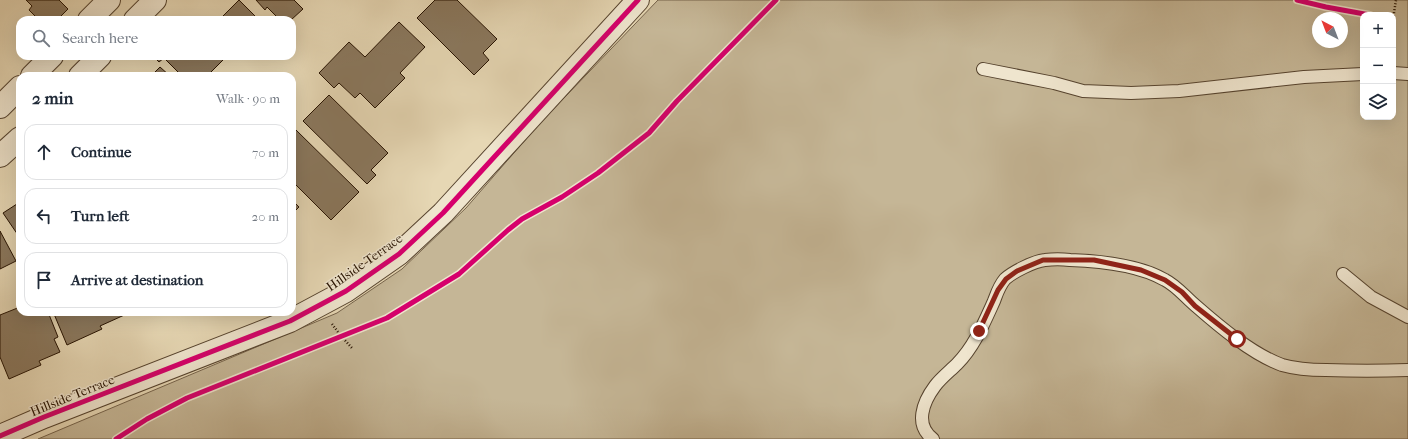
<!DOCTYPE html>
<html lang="en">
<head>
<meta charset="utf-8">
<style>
  :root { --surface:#fff; --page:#f2f2f3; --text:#1f2937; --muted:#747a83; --line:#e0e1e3 }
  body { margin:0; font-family:"IM FELL French Canon",serif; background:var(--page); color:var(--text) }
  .controls { position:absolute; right:12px; top:12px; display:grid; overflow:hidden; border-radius:8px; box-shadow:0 4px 16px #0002 }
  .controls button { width:36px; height:36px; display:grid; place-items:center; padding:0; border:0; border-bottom:1px solid var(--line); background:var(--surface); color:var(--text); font:20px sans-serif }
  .compass { position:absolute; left:1312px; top:12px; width:36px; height:36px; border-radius:50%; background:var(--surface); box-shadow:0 4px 16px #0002; rotate:318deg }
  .stop { position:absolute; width:12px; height:12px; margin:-9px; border:3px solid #8f2418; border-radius:50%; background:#fff }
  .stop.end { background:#8f2418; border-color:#fff; box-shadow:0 1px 4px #0008 }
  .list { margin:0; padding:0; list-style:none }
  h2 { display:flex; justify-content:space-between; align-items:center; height:52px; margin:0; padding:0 16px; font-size:17px }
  h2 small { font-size:13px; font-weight:400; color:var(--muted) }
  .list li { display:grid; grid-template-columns:26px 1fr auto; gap:12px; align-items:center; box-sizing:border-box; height:56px; margin:0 8px 8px; padding:0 8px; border:1px solid var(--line); border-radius:12px }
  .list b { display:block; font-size:15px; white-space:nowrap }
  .list em { font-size:13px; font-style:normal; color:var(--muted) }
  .icon { flex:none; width:22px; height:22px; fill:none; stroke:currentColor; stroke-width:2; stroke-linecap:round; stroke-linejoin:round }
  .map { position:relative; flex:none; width:1408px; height:439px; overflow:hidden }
  .search { position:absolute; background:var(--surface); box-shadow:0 4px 16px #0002; left:16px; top:16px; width:280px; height:44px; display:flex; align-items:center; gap:10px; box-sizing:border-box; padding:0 14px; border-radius:12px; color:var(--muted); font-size:15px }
  .panel { position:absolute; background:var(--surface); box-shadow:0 4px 16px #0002; left:16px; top:72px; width:280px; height:244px; border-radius:12px }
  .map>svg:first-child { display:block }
</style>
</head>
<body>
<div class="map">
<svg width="1408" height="439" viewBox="0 0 1408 439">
  <rect width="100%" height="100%" fill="#e6d7b4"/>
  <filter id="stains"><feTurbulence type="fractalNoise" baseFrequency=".005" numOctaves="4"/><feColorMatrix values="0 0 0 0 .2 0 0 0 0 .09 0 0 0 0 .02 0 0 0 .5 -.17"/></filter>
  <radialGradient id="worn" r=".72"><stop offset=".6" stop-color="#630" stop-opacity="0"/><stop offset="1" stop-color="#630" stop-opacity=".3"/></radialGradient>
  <!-- green -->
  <path fill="#c5b696" stroke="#76644c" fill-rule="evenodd" d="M658 0H1408V439H38L337 313 402 269 466 208 540 123ZM1363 15H1393V117H1363ZM1318 18H1342V42H1318Z"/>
  <!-- building -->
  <g fill="#8a785e" stroke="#261201">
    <path d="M26 0H59L68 9 57 20H39L29 10 32 6Z"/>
    <path d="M239 0 259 20H219Z"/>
    <path d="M256 0H294L303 9 291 20H280L267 7 265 10Z"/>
    <path d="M435 0H457L497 39 483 53 489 60 474 75 417 18Z"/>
    <path d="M399 22 425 47 400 73 405 78 375 108 360 93 355 98 339 83 334 88 319 73 349 42 365 57Z"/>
    <path d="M153 56H221L224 59 207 76H182L164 58 159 62Z"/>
    <path d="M160 67 170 76H151Z"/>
    <path d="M329 95 388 153 371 170 376 175 367 184 303 121Z"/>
    <path d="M296 130 359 192 331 220 292 181V134Z"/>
    <path d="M292 200 299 207 292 214Z"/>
    <path d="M20 202V238L3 213Z"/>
    <path d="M0 231 16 261 0 269Z"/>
    <path d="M20 307V312H48L58 337 54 339 60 352 39 361 41 365 9 379 0 357V315Z"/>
    <path d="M58 312H131L100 326 102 329 67 345 54 314Z"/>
  </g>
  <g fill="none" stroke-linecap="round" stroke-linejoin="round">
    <defs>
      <g id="lane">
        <path d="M983 69 1054 83 1083 91 1131 93 1179 91 1304 77 1363 74"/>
        <path d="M1393 73 1408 74"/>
        <path d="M1343 274 1371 297 1408 317"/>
        <path d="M933 439C914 425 923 402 935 386 941 378 950 371 957 364 974 347 984 323 994 301 997 293 999 286 1005 279 1013 272 1034 261 1045 260 1053 259 1062 259 1070 260 1100 261 1139 265 1165 280 1177 286 1186 298 1196 306 1220 327 1252 354 1282 365 1296 369 1312 370 1326 370 1353 371 1381 371 1408 370"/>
      </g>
      <g id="street">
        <path d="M89 20 109 0"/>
        <path d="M135 20 155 0"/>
        <path d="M32 76 52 56"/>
        <path d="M80 76 100 56"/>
        <path d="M0 107 20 87"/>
        <path d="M0 156 20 138"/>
        <path d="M0 436 44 417 290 321 346 291 399 254 443 213 638 0"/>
      </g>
    </defs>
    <!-- lane casing -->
    <use href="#lane" stroke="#56432e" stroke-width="14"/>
    <!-- street casing -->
    <use href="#street" stroke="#56432e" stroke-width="24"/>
    <!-- path -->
    <g stroke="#261201" stroke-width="2.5" stroke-dasharray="1 2" stroke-linecap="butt">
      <path d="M1393 19 1396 0"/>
      <path d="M332 324 341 336 352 348"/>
    </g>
    <!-- lane -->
    <use href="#lane" stroke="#efe5ce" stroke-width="12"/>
    <!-- street -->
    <use href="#street" stroke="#efe5ce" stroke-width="22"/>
    <defs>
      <g id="cycleway">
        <path d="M1297 0 1326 7 1370 15"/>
        <path d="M0 436 44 417 290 321 346 291 399 254 443 213 638 0"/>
        <path d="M116 439 147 419 187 398 387 318 459 274 508 230 522 219 562 197 598 173 649 133 677 101 776 0"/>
      </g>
    </defs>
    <!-- cycleway casing -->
    <use href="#cycleway" stroke="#efe5ce" stroke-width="8"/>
    <!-- cycleway -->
    <use href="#cycleway" stroke="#d6006c" stroke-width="5"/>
  </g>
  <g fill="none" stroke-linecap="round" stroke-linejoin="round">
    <!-- route -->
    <path stroke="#8f2418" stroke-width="5" d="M979 331 998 290 1006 279 1017 271 1043 260H1094L1141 270 1165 280 1182 292 1195 306 1237 339"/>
  </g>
  <g text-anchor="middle" stroke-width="3" stroke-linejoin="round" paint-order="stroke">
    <!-- street labels -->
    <g font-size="13" fill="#261201" stroke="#efe5ce">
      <text transform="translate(364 262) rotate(-35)" y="5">Hillside Terrace</text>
      <text transform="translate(72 395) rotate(-22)" y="5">Hillside Terrace</text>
    </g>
  </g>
  <rect width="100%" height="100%" filter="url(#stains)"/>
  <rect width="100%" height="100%" fill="url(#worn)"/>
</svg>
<div class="controls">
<button>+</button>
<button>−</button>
<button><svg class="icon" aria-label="layers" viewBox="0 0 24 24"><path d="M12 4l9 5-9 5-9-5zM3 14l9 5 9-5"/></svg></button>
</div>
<svg class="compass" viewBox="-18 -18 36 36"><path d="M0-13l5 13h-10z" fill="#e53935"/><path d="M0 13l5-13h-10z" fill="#747a83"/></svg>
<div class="stop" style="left:1237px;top:339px"></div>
<div class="stop end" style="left:979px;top:331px"></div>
<div class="search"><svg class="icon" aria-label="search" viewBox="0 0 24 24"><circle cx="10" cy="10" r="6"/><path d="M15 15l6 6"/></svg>Search here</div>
<section class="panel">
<h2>2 min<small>Walk · 90 m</small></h2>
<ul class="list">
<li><svg class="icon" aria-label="ahead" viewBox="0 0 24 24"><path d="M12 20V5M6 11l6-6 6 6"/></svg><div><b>Continue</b></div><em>70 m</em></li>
<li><svg class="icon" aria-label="left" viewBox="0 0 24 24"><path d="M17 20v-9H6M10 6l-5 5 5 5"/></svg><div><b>Turn left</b></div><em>20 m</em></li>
<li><svg class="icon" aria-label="arrive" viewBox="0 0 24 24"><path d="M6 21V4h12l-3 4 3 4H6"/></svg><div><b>Arrive at destination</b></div></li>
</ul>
</section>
</div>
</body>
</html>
